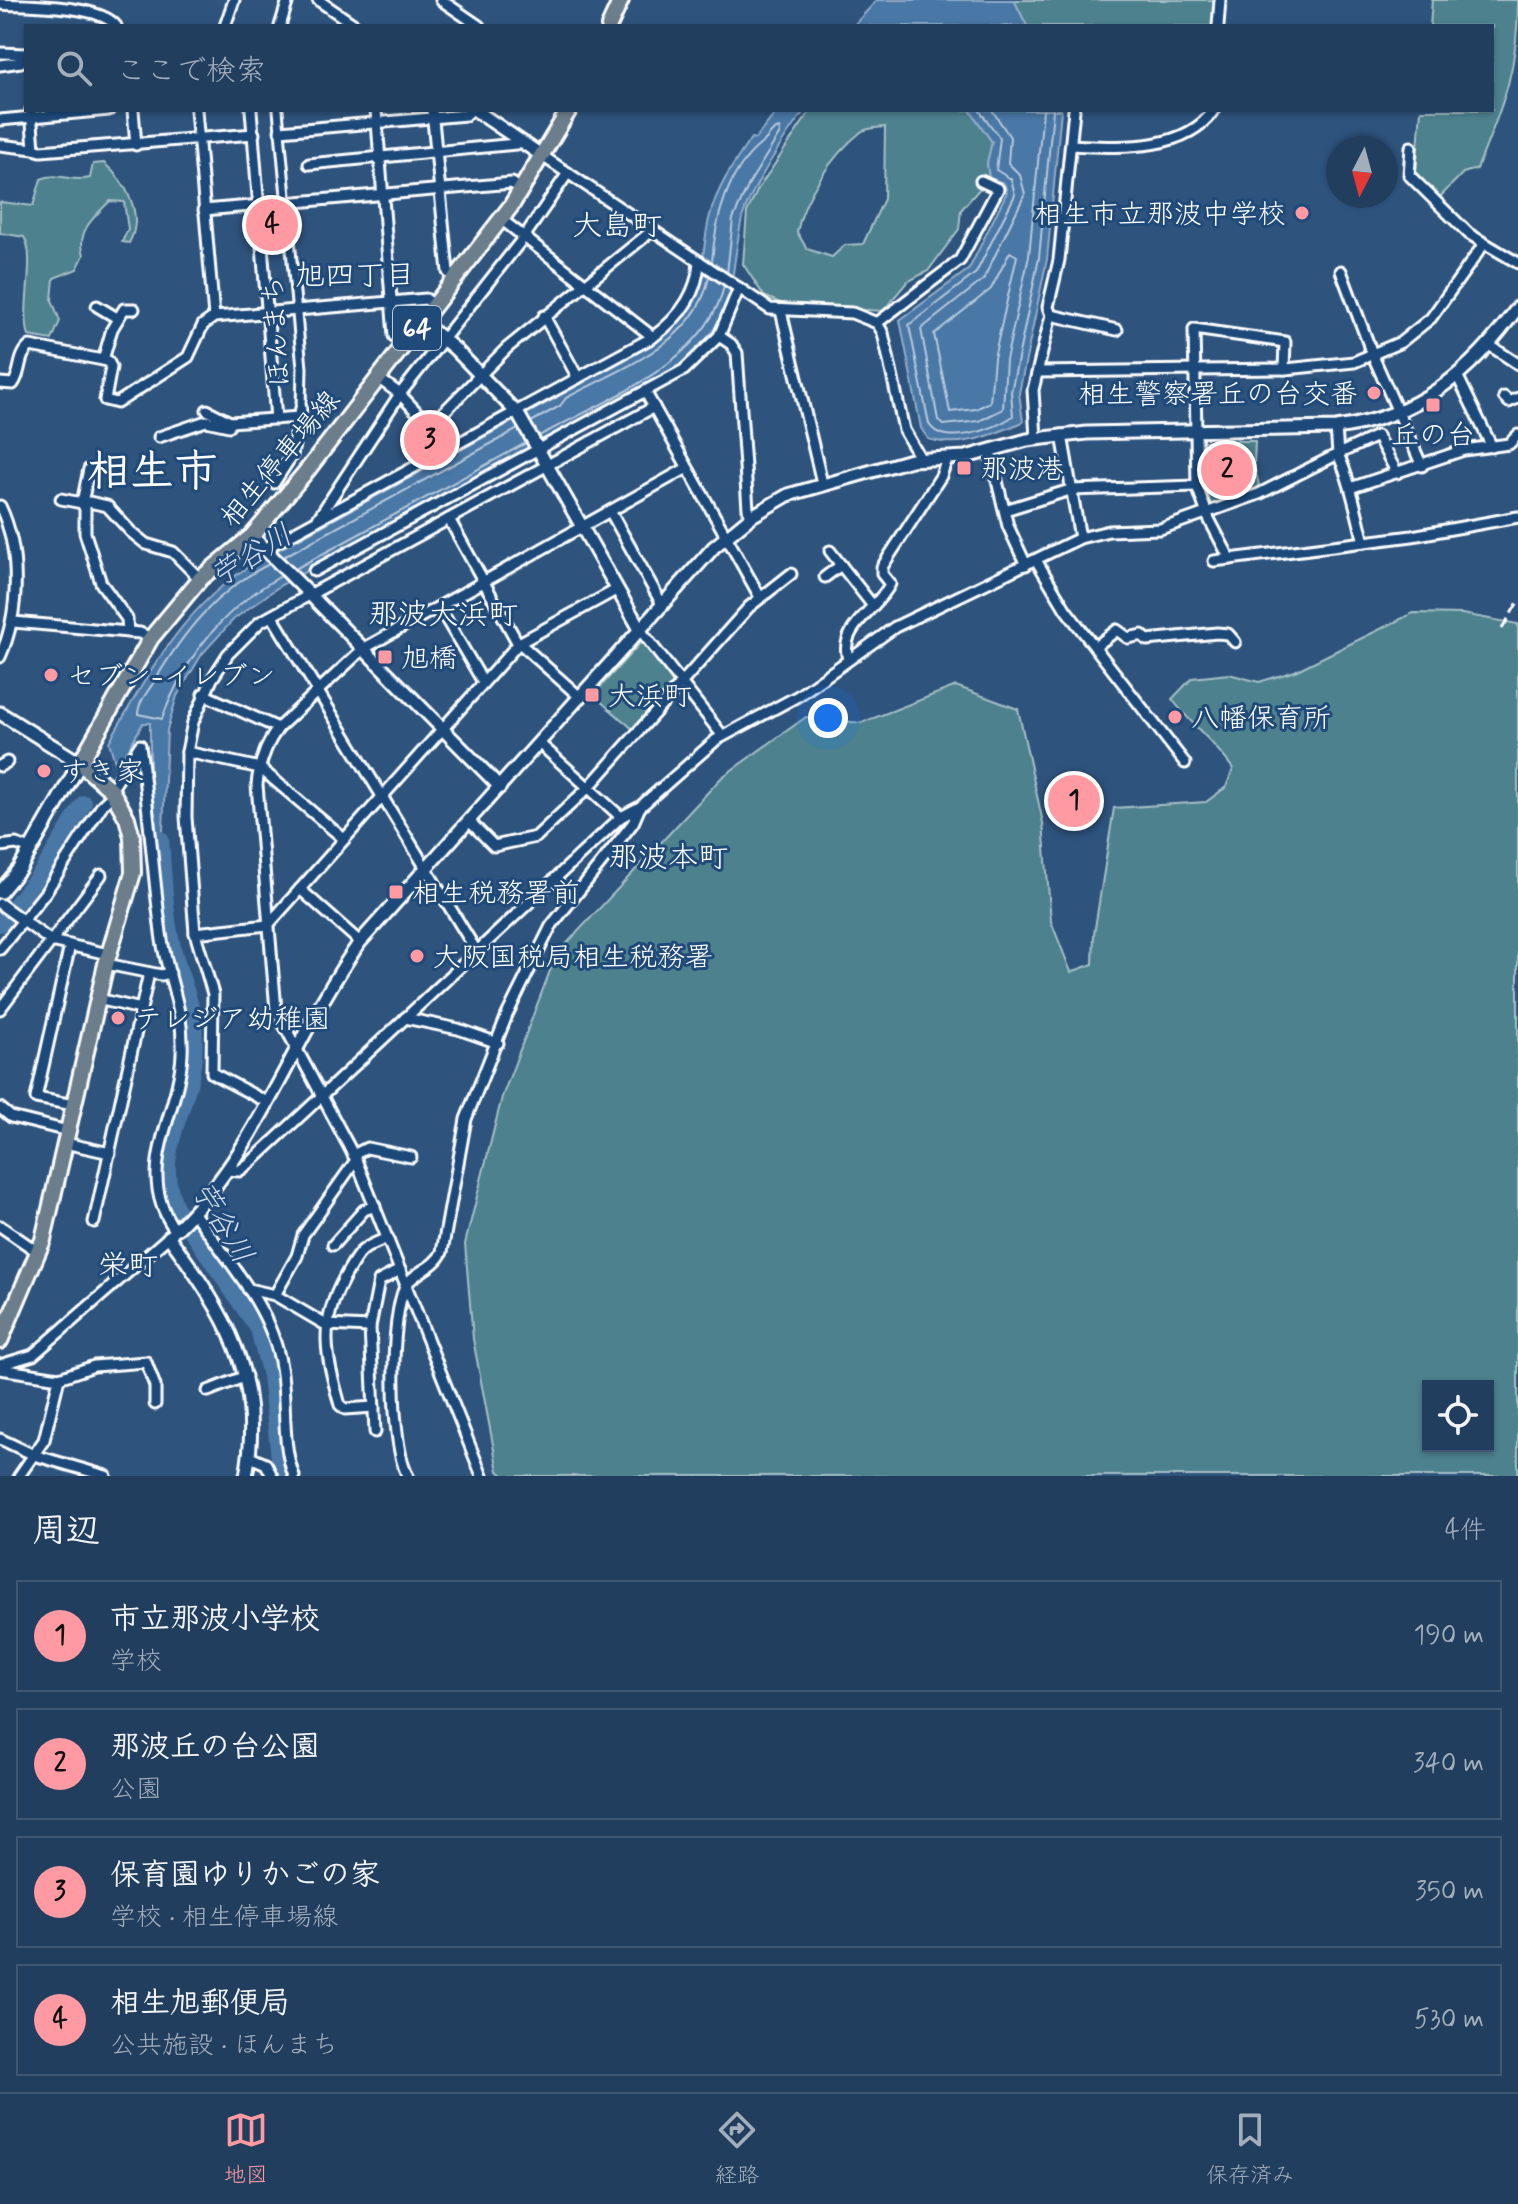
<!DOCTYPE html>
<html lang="ja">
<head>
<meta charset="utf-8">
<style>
  :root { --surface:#223e5e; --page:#2e4967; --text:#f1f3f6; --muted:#a2aebc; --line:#3f5773; --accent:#ff9aa2 }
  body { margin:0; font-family:Mynerve,"Klee One",sans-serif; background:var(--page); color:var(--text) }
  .controls { position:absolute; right:24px; bottom:24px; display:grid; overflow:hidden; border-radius:0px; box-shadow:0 2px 6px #0004 }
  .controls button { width:72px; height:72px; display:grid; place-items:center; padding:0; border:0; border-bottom:2px solid var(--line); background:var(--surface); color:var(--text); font:40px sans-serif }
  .compass { position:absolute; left:1326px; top:136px; width:72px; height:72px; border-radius:50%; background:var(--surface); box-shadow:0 2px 6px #0004; rotate:186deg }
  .you { position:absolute; left:828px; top:718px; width:28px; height:28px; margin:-20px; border:6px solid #fff; border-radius:50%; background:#1a73e8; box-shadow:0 0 0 12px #1a73e833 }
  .badge { display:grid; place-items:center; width:52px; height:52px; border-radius:50%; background:var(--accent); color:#111; font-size:26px; font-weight:700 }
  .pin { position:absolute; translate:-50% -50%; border:4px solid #fff; box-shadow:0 2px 8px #0006 }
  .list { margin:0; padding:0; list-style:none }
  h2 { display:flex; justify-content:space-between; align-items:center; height:104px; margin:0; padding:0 32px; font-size:34px }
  h2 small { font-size:26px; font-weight:400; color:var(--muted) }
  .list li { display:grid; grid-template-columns:52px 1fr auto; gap:24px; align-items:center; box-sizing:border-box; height:112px; margin:0 16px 16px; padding:0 16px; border:2px solid var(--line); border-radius:0px }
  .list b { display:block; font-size:30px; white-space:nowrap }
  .list p { margin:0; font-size:26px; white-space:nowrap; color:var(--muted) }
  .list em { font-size:26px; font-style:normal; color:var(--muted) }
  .icon { flex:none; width:44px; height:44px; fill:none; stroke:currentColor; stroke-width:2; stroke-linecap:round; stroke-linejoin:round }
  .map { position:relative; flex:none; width:1518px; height:1476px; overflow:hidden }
  .search { position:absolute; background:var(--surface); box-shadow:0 2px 6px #0004; left:24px; right:24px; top:24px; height:88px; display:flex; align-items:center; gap:20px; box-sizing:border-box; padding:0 28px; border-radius:0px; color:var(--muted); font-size:30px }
  .sheet { height:616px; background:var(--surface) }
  nav { display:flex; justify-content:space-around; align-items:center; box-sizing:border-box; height:112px; border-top:2px solid var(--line); background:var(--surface); font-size:22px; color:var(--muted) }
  nav a { display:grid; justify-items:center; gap:4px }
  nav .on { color:var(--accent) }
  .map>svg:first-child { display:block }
</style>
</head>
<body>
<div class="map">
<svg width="1518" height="1476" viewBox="0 0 1518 1476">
  <rect width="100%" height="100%" fill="#2e537d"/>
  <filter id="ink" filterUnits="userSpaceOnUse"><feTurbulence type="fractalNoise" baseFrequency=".0125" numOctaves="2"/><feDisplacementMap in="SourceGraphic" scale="16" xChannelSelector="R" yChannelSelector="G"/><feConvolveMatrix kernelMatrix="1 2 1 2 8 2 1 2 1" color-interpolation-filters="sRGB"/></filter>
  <g filter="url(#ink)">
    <!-- green -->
    <g fill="#4e818e" stroke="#a6c0c6" stroke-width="2" fill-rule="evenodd">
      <path d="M1014 0H1216L1215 26H1027Z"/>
      <path d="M1432 0H1518C1518 71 1503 105 1477 169L1463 173 1438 199 1416 174 1421 110H1492V26H1430Z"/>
      <path d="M811 110H970L992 142 987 163 989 178 961 210 959 229 928 271 907 282 883 311 785 305 764 296 743 264 747 212 758 189ZM885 127 884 199 863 244 845 245 832 257 807 249 797 232C804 197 832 155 861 132 867 128 878 128 885 127Z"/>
      <path d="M104 163C126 182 145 215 129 243L122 242 128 229 124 202 110 201C94 217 76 231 84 255L77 269 54 278 52 300 60 321 52 340 29 336C20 306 37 258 24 237L0 233V202L33 206 41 179C58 171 72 183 90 178L93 164Z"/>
      <path d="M1204 441H1255L1254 466 1260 489 1215 505 1210 503 1200 479V445Z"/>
      <path d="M1413 613 1462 614 1518 624V1476H504L498 1471 473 1339 465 1244 502 1097 556 955 722 777 806 717 861 723 956 686 1018 709 1043 823 1051 921 1071 972 1093 964 1094 934 1114 808 1206 802 1226 787 1233 769C1215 742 1191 725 1172 699L1192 678 1229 674 1259 682 1295 671ZM1428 1386H1488V1446H1428Z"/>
      <path d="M643 640 675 682 634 730 593 695Z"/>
    </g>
    <!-- water -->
    <g fill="#4a77a6" stroke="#92adca" stroke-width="2">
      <path d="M877 0H1014L1027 26H853Z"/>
      <path d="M778 110H805C787 133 746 196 741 223 727 291 740 309 685 363L281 585 234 619 202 654 177 696 167 730 161 881 150 785V723H143L117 769 109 742C151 670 183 606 256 562L556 398V394C596 372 650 353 681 318 705 291 701 252 709 219 716 189 734 163 751 138L755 139Z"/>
      <path d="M970 110H1061L1047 259 1019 393 1023 422C992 435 961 449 928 439L921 428 900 320 969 269 1007 192 1004 183 989 178 987 163 992 142Z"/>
    </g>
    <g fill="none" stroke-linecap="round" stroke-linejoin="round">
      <!-- shore -->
      <g stroke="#b7c9db" stroke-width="2">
        <path d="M979 110 1000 138 996 170 1011 179 1015 195 976 273 909 325 929 424C943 448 996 429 1013 416L1011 392 1039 258 1053 110"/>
        <path d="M992 110 1010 137 1008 163 1020 175 1025 194 983 280 921 329 938 420 944 425 979 421 1003 409 1006 360 1029 256 1043 110"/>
        <path d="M1010 252 1017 256 994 358 990 402 976 409 950 412 934 334 991 289Z"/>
        <path d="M712 262C715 220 727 171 761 144 769 138 770 130 779 128L780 133 750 182 733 219 727 273"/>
        <path d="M531 422 560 406 566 398C619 369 698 343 709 276"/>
        <path d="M539 436C603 401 707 363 724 286"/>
        <path d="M283 557 518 429"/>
        <path d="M269 564C216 591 184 631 154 682 148 691 138 703 138 714L162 719C185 657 222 609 281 576"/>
        <path d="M295 569 526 443"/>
      </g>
      <!-- river -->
      <g stroke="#4a77a6" stroke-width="16">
        <path d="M161 839C164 878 165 918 175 955 187 998 198 1009 194 1057 189 1115 147 1158 181 1216L258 1329 270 1376 281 1476"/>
        <path d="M0 924 42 871 84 803"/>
      </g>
      <defs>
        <path id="pedestrian" d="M278 110 302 368 301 408"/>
        <g id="minor">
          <path d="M318 0 356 26"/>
          <path d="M441 0 479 26"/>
          <path d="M0 4C25 6 100 4 116 26"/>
          <path d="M225 26 234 0"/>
          <path d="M280 26 288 0"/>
          <path d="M1218 26 1220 0"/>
          <path d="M0 53 26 54"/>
          <path d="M0 65 21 62 25 54"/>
          <path d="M31 110 34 149 41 151 254 134"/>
          <path d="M133 110 136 145"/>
          <path d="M196 110 214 317"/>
          <path d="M251 110 276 419"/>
          <path d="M376 110 394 336 404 345"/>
          <path d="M432 110 448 272 454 278"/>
          <path d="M0 120 109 110"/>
          <path d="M280 131 466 115 471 110"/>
          <path d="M0 145 34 149"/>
          <path d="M1071 145C1117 147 1184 153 1214 110"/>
          <path d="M1411 147 1409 175 1469 234 1518 263"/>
          <path d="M544 157 770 309 852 313 877 323 883 333 904 430 920 458"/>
          <path d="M309 164 516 144 520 140"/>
          <path d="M204 210 512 183 522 190"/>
          <path d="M501 219 653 337"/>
          <path d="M1341 271 1373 356 1422 466"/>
          <path d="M97 306 117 318"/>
          <path d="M781 311 822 483"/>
          <path d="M1051 315 1048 307 1059 260 1074 110"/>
          <path d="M544 316 578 378"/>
          <path d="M877 323 960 260 998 189 981 181"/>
          <path d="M719 336 731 344 737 353 748 509 752 516"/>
          <path d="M1489 345 1518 364"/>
          <path d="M103 360 112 329 124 309H134"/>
          <path d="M1038 372 1286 369 1354 362 1401 342 1431 318 1484 244"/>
          <path d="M1458 377 1492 447"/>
          <path d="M378 378 400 394 430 426 507 348 653 230"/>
          <path d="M0 383 13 384C22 372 17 357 30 346L108 361 111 367 105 400 117 403 188 357 203 325 214 317 426 299 434 305"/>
          <path d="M646 393 760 597"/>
          <path d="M1504 397 1509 402 1518 398"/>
          <path d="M207 410 230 422 300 417"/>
          <path d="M430 426 451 448"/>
          <path d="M1062 435 1080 538"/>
          <path d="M159 437 206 421 229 426"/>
          <path d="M1036 438 1033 390 1051 315 1117 330"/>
          <path d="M990 452 1008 526 1026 565"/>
          <path d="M89 469 82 503 85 509V533L101 583 127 619 128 632"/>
          <path d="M274 483 292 455 301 408"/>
          <path d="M1353 487 1464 450 1509 444 1518 435"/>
          <path d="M61 499 82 503"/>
          <path d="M0 506C21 550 20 612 0 657"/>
          <path d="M84 506 89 502 107 506 131 532 146 544 173 552 200 579"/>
          <path d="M1005 510 1070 490 1197 486"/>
          <path d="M610 511 663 606"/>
          <path d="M449 519 516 640 581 698"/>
          <path d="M317 520 400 394 524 237 568 173"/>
          <path d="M1364 542C1356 511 1351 483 1338 454L1377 436 1397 473"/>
          <path d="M266 548 653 337C679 318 698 294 699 261"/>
          <path d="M830 551 873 606"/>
          <path d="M1230 559 1208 517 1197 486 1194 329 1285 342 1284 369"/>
          <path d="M1036 560 1066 610 1185 763"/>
          <path d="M1214 561 1412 536 1518 517"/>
          <path d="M314 571 684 370 719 336 739 288"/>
          <path d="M825 577 841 565"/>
          <path d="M439 607 483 682"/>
          <path d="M272 616 477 952"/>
          <path d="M13 622 140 633 151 638"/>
          <path d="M641 631 722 735"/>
          <path d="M1095 647 1117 630 1128 638 1142 635 1147 640 1217 633 1228 634 1235 642"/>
          <path d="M848 659C838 627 879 608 890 584L882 574V567L941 476 947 459"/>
          <path d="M203 694 278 728"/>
          <path d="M540 744 621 817"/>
          <path d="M187 752 260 768 344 839"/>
          <path d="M0 766 7 762"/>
          <path d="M111 790 140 745C149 810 153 876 162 940 169 983 184 1008 182 1054 179 1116 132 1171 175 1230"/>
          <path d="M470 822 494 846 536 837 589 787 749 607 791 574"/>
          <path d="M0 846 16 844 31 849"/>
          <path d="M300 889 360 942"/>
          <path d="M0 904 51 941 108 954"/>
          <path d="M195 933 268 925 519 643 616 590"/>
          <path d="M70 945 36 1098 74 1105"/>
          <path d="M0 949 45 893 103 804 114 794"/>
          <path d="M106 964 161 975 170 973"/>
          <path d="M98 999 141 1009"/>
          <path d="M0 1009 101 875"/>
          <path d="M405 1018 458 1029 498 1043"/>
          <path d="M267 1102 212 1073 213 994 195 933 186 817 187 752 193 722 212 679 228 654 260 622 654 407"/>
          <path d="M0 1108 11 1117 68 1131"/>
          <path d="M65 1143 110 1153"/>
          <path d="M353 1155 367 1148 411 1157"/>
          <path d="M228 1170 239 1171 251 1162 621 817 640 807 716 740 798 696 895 627 1080 538 1109 531 1160 529 1172 525 1259 494 1338 454 1336 428"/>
          <path d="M194 1213C227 1260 272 1308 281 1367 287 1401 281 1443 294 1476"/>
          <path d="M94 1222 149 973"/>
          <path d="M0 1226 38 1252"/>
          <path d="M333 1245 364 1210 375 1206"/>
          <path d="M248 1289 275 1295 326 1325 370 1327"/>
          <path d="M275 1295 297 1256 303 1235 356 1160"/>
          <path d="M0 1365 33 1355 173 1233"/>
          <path d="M0 1369 59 1378 44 1440 19 1476"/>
          <path d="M59 1378 94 1366 146 1362 155 1386V1404"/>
          <path d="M208 1391 246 1376"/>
          <path d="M374 1407 345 1409 340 1405C326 1355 318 1326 344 1278 359 1252 358 1249 388 1238"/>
          <path d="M375 1432 370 1327 379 1281 400 1270"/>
          <path d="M0 1439 34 1455 106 1476"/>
          <path d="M250 1457 266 1464 272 1476"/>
          <path d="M408 1476C390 1447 389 1316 406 1285 415 1271 435 1268 442 1252L466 1119 507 1015 551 926 633 823 640 807"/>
          <path d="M482 1476 356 1160 276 1010 257 785C259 763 265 746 278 728L363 649 687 468"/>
        </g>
        <g id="tertiary">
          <path d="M475 110 544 157"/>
          <path d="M422 322 455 349 518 414 641 631"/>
          <path d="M252 536 500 787"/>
          <path d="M0 713 80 763"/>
          <path d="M178 1228C260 1149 294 1034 360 942L714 547 752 516 788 495 911 460 966 457 1027 440 1087 433 1336 428C1418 417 1472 372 1518 307"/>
          <path d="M169 1237C225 1313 265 1377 246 1476"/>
        </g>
        <path id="secondary" d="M0 892 20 868 80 763"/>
        <g id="primary">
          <path d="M609 26 621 0"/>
          <path d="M0 1341 43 1240 106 964 133 873 132 837 127 818 111 790 80 763 151 638 200 579 252 536 309 468 511 206 569 110"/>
        </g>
      </defs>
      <!-- pedestrian casing -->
      <use href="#pedestrian" stroke="#fff" stroke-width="13"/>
      <!-- minor casing -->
      <use href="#minor" stroke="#fff" stroke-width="15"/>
      <!-- tertiary casing -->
      <use href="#tertiary" stroke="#fff" stroke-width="17"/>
      <!-- secondary casing -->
      <use href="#secondary" stroke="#fff" stroke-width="18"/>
      <!-- primary casing -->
      <use href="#primary" stroke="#fff" stroke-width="20"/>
      <!-- pedestrian -->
      <use href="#pedestrian" stroke="#1f4a7a" stroke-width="7"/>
      <!-- minor -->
      <use href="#minor" stroke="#1f4a7a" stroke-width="9"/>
      <!-- tertiary -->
      <use href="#tertiary" stroke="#1f4a7a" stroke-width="11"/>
      <!-- secondary -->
      <use href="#secondary" stroke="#1f4a7a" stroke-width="12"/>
      <!-- primary -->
      <use href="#primary" stroke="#6c7d8b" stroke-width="14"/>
      <!-- rail -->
      <path stroke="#fff" stroke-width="3" stroke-dasharray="12 6" stroke-linecap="butt" d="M1502 629 1518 602"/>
    </g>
  </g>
  <!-- markers -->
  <g fill="#ff9aa2" stroke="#1f4a7a" stroke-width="3">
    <circle cx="1302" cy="213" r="8"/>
    <circle cx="1374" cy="393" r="8"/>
    <rect x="1425" y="397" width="16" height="16" rx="4"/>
    <rect x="956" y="460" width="16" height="16" rx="4"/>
    <rect x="377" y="649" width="16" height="16" rx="4"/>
    <circle cx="51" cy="675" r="8"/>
    <rect x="584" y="687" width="16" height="16" rx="4"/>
    <circle cx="1175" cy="717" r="8"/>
    <circle cx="44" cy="771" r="8"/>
    <rect x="388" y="884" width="16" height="16" rx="4"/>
    <circle cx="417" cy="956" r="8"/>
    <circle cx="118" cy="1018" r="8"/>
  </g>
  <g text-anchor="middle" stroke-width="6" stroke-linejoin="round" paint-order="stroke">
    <!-- shield labels -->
    <rect fill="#1f4a7a" stroke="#bcc9d7" stroke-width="2" x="393" y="306" width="48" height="44" rx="6"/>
    <g font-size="26" font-weight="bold" fill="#fff">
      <text x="417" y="337">64</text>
    </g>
    <!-- poi labels -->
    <g font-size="28" fill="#fff" stroke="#1f4a7a" text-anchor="start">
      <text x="1286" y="223" text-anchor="end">相生市立那波中学校</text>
      <text x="1358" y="403" text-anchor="end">相生警察署丘の台交番</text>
      <text x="1433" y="444" text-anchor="middle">丘の台</text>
      <text x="980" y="478">那波港</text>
      <text x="401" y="667">旭橋</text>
      <text x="67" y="685">セブン-イレブン</text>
      <text x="608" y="705">大浜町</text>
      <text x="1191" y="727">八幡保育所</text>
      <text x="60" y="781">すき家</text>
      <text x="412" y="902">相生税務署前</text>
      <text x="433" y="966">大阪国税局相生税務署</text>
      <text x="134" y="1028">テレジア幼稚園</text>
    </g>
    <!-- street labels -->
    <g font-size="28" fill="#fff" stroke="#1f4a7a">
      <text transform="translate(275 332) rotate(-94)" y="10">ほんまち</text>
      <text transform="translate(279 458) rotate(-50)" y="10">相生停車場線</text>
    </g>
    <!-- neighbourhood labels -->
    <g font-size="30" fill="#fff" stroke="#1f4a7a">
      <text x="617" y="235">大島町</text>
      <text x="355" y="285">旭四丁目</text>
      <text x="443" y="624">那波大浜町</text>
      <text x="668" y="867">那波本町</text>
      <text x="128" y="1275">栄町</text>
    </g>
    <!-- water labels -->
    <g font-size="30" font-style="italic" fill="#d2dde9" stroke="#1f4a7a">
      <text transform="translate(251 555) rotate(-32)" y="10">苧谷川</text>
      <text transform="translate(223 1222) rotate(59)" y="10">苧谷川</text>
    </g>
    <!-- town labels -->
    <g font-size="44" font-weight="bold" fill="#fff" stroke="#1f4a7a">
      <text x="152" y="485">相生市</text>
    </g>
  </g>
</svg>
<div class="controls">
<button><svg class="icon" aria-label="locate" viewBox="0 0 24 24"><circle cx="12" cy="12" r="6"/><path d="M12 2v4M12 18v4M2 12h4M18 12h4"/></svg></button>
</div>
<svg class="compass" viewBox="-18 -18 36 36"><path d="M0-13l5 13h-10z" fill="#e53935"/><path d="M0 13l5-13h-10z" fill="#a2aebc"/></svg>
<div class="you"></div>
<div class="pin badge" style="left:1074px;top:801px">1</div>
<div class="pin badge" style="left:1227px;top:470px">2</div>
<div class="pin badge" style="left:430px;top:440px">3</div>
<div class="pin badge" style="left:272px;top:225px">4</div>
<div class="search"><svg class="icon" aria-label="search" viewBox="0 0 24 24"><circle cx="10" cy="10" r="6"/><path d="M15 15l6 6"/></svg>ここで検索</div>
</div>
<section class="sheet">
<h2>周辺<small>4件</small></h2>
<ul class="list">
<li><span class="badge">1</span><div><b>市立那波小学校</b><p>学校</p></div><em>190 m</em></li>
<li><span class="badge">2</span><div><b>那波丘の台公園</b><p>公園</p></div><em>340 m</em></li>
<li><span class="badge">3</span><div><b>保育園ゆりかごの家</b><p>学校 · 相生停車場線</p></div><em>350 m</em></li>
<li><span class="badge">4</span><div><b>相生旭郵便局</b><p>公共施設 · ほんまち</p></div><em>530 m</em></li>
</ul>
</section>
<nav>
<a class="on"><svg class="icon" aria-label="map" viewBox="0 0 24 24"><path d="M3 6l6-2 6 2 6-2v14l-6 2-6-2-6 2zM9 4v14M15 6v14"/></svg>地図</a>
<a><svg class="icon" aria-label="directions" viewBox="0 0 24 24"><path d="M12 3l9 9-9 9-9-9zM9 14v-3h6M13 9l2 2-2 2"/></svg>経路</a>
<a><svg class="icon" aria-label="saved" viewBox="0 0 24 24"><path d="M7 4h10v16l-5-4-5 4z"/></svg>保存済み</a>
</nav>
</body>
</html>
